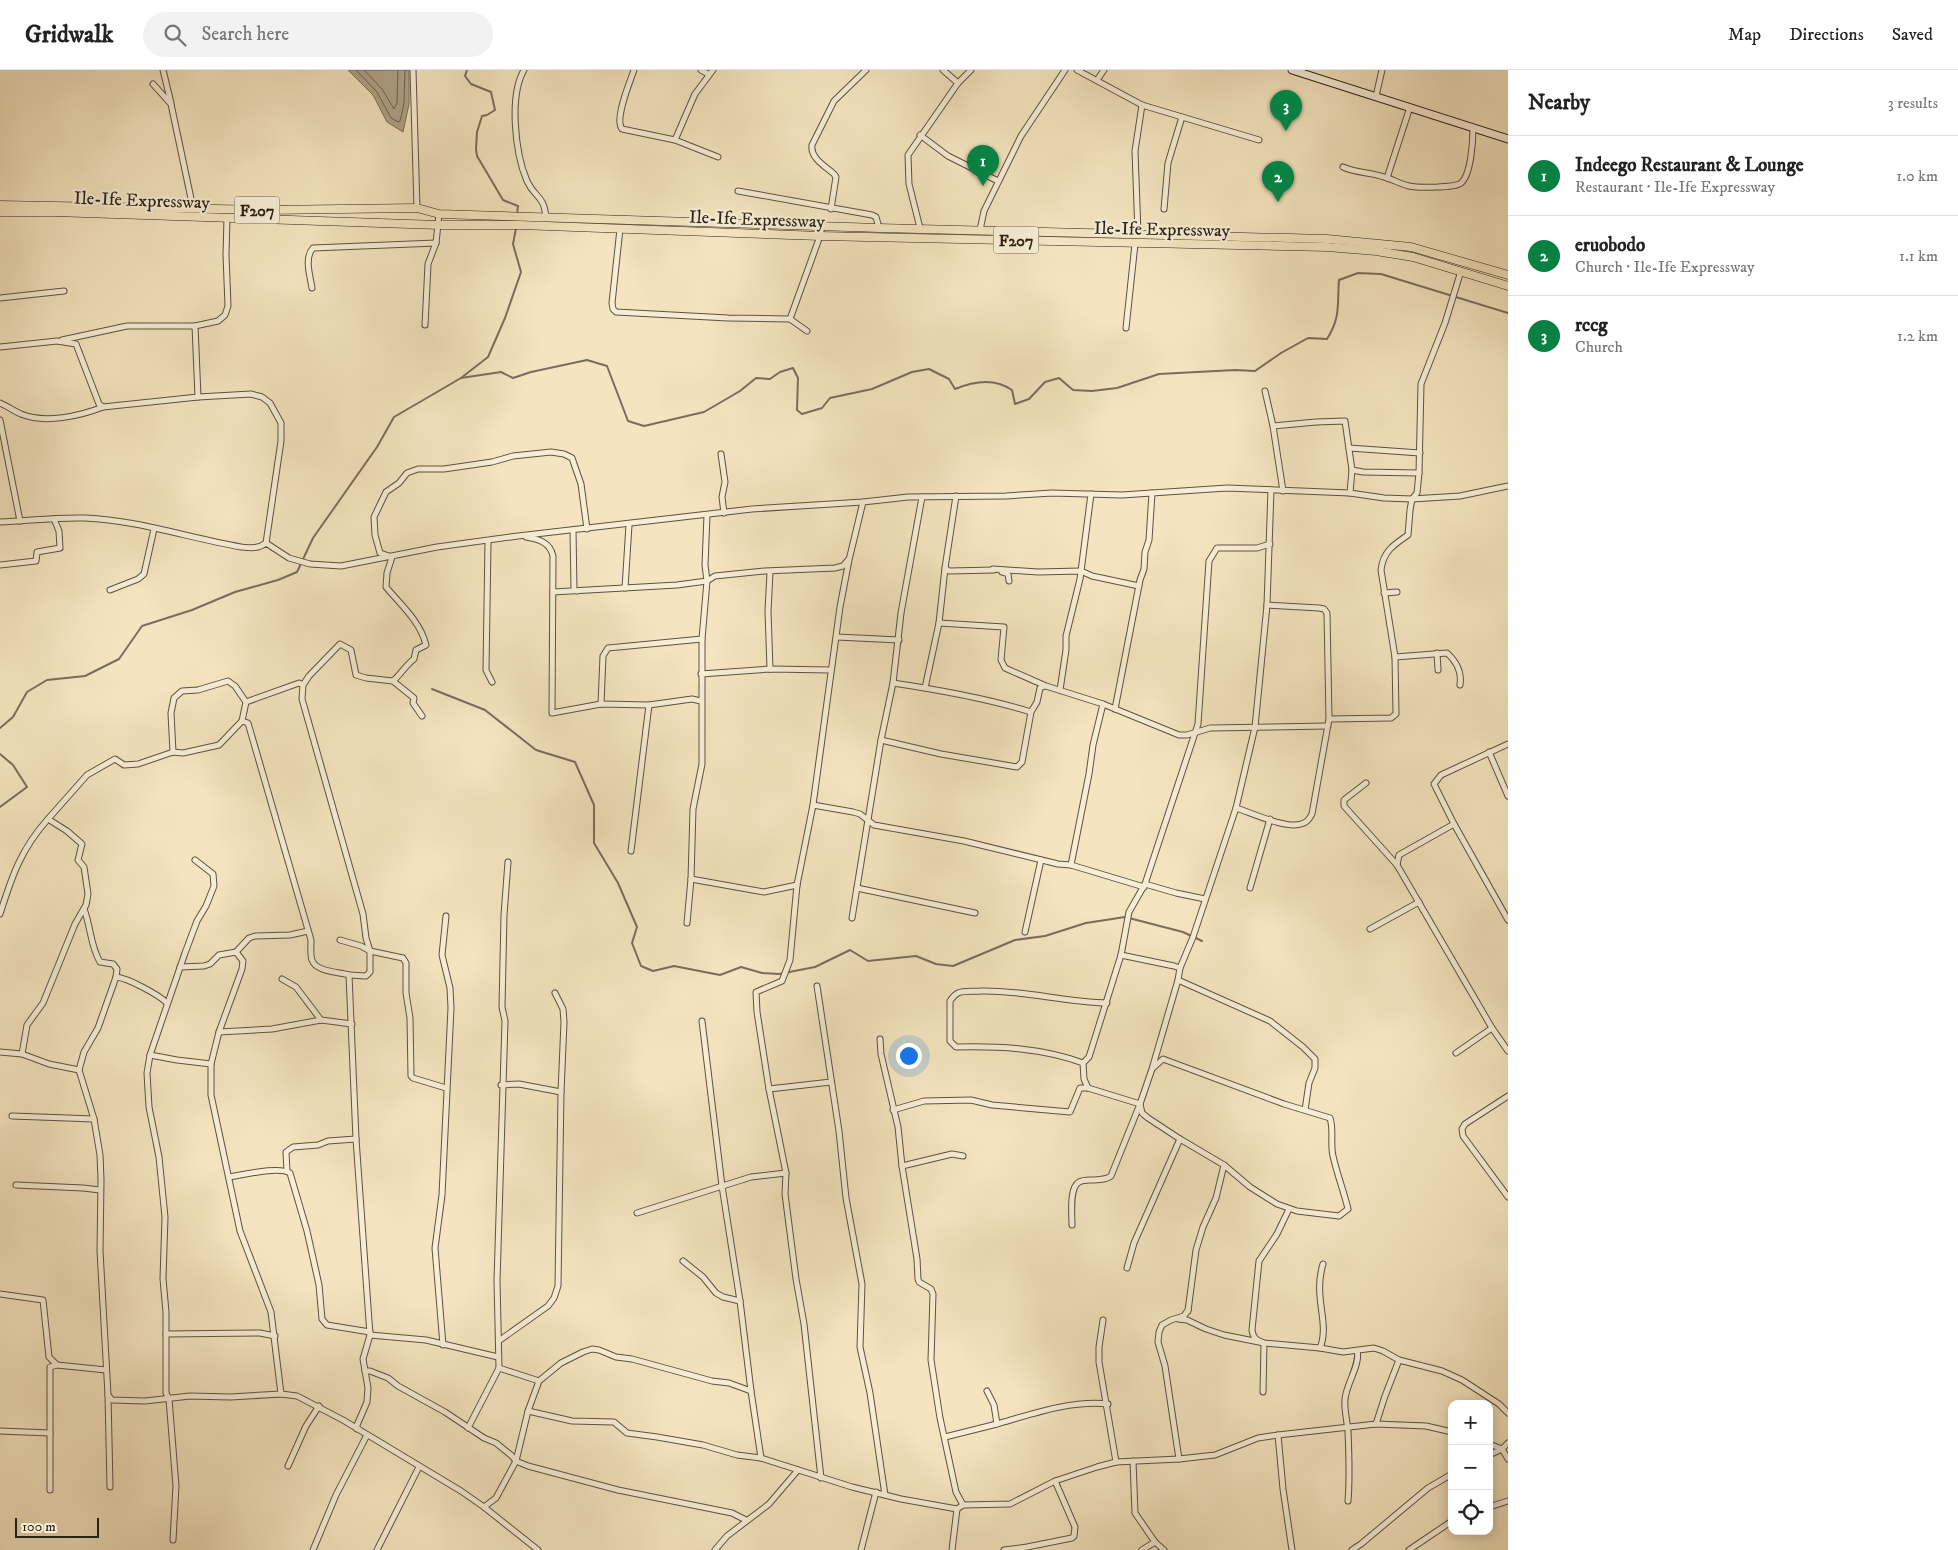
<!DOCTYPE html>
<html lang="en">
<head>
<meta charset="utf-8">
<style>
  :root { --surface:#fff; --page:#f2f2f2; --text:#222; --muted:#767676; --line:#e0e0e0; --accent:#0b8043 }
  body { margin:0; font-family:"IM FELL DW Pica",serif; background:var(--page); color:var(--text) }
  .controls { position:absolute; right:15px; bottom:15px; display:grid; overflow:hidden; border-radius:10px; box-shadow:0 2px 12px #0003 }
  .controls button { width:45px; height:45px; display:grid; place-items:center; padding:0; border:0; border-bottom:1px solid var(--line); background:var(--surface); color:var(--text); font:25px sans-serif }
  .scale { position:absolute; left:15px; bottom:12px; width:84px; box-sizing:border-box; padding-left:5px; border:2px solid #2a2118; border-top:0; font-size:14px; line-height:18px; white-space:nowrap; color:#2a2118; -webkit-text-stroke:4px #f8eed6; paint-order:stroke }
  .you { position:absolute; left:908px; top:985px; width:18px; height:18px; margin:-12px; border:4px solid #fff; border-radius:50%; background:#1a73e8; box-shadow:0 0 0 8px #1a73e833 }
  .badge { display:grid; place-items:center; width:32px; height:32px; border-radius:50%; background:var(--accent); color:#fff; font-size:16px; font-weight:700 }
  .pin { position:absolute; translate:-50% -41px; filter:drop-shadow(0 1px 2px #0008) }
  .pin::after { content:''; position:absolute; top:26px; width:18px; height:15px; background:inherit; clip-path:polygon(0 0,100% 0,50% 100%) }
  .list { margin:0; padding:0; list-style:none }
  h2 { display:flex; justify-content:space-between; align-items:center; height:65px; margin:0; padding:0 20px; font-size:21px }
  h2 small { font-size:16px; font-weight:400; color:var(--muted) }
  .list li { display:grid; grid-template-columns:32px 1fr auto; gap:15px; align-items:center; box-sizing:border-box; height:80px; padding:0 20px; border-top:1px solid var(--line) }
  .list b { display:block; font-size:19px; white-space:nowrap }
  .list p { margin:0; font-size:16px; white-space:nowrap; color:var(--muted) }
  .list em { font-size:16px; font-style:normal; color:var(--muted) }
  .icon { flex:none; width:28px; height:28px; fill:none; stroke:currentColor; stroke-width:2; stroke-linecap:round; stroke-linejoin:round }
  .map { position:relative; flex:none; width:1508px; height:1480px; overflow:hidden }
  header { display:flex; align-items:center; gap:30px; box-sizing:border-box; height:70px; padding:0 25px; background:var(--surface); border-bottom:1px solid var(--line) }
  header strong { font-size:24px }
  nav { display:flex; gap:28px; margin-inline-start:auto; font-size:18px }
  .search { width:350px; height:45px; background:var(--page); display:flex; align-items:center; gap:12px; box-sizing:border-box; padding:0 18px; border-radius:28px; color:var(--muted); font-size:19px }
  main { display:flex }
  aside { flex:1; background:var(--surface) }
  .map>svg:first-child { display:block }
</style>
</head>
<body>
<header>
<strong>Gridwalk</strong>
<div class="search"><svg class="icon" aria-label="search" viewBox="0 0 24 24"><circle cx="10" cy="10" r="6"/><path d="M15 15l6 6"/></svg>Search here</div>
<nav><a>Map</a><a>Directions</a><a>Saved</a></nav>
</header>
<main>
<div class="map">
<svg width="1508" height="1480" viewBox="0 0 1508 1480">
  <rect width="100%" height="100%" fill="#f4e5c0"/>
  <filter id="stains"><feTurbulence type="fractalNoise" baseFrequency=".004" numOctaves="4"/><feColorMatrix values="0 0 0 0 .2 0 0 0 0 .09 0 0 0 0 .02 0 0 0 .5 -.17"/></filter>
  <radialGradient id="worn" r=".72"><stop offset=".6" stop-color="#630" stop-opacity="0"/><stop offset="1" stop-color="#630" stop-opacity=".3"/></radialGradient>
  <!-- water -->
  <path fill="#afa287" stroke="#7a6e5b" d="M348 0H409V34L403 62 387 52 373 25Z"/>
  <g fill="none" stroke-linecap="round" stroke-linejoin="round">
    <!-- shore -->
    <g stroke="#6c6250" stroke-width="1">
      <path d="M356 0 377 22 391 48 398 52 400 51 404 33 405 0"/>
      <path d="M364 0 382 19 394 39 397 33 398 0"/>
    </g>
    <!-- stream -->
    <g stroke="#7a6e5b" stroke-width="2">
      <path d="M467 0 465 6 471 14 491 22 495 40 487 45 482 46 477 62 476 79 477 86 503 130 518 136 517 144"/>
      <path d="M461 308 501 302 513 308 531 302 587 290 607 296 628 351 644 356 704 342 740 321 756 308 770 309 780 302 793 298 798 308 797 340 802 344 822 338 830 328 872 319 912 302 929 299 949 309 955 319C974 311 995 308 1012 320L1015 334 1029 329 1045 312 1059 308 1073 320 1092 321 1117 318 1159 304 1235 300 1255 301 1281 283 1308 268 1327 269C1341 247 1337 235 1339 210L1358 203 1381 204 1508 243"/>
      <path d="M432 619 485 640 536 680 575 692 594 735V773L618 813 637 857 632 873 641 896 653 901 674 896 720 905 741 897 762 903 779 904 815 897 850 880 868 891 916 886 936 894 953 896 1015 870 1045 866 1086 853 1125 847 1183 862 1202 871"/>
      <path d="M0 658 13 647 27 622 47 610 85 606 119 589 142 556 192 540 235 522 278 510 297 502 313 468 377 377 394 347 461 308 488 287 505 248 521 202 513 174 516 158"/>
      <path d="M0 684 13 695 27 717 0 737"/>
    </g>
    <defs>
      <g id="street">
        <path d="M163 0 171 33"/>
        <path d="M413 0 417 138"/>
        <path d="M524 0C509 26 515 83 527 111 535 129 544 124 546 148"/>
        <path d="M634 0C630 12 614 49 622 59L675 70 718 87"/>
        <path d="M701 0 708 4"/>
        <path d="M943 0 958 13"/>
        <path d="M1077 0 1142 35 1259 70"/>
        <path d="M1097 10 1104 0"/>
        <path d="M153 14 171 34 193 138"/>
        <path d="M1376 26 1382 0"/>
        <path d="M920 65 948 86 998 111"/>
        <path d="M675 70 695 24 713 0"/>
        <path d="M1343 97C1356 103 1370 102 1384 107 1392 109 1400 114 1409 116 1417 118 1455 118 1461 113 1471 105 1473 71 1473 58"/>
        <path d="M1387 108 1410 37"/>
        <path d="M738 121 872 145 876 147 879 158"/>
        <path d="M831 139 836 107 834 104C825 96 810 88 812 75L834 31 866 0"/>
        <path d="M1164 139 1168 93 1182 47"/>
        <path d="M920 158 909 114 908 85 958 13 971 0"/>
        <path d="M620 159 612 233 613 239 616 242 728 248 790 249 807 261"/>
        <path d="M980 160 984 141 1021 66 1065 0"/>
        <path d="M1138 164 1135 81 1142 35"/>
        <path d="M312 218C310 205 304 188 313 178L436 173"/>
        <path d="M0 228 64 221"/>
        <path d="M790 249 820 166 822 156"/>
        <path d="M425 255 428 194 436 173 439 144"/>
        <path d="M1126 258 1135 174"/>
        <path d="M62 270 127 256H195"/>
        <path d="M0 277 57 271 76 274 99 334 103 337 198 327 251 324 262 327 270 333 281 353V371L266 473"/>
        <path d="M1265 321 1273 356 1283 421"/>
        <path d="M198 327 195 256 218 251 225 245 228 236 226 185 227 148"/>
        <path d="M0 333C7 336 14 341 21 344 45 354 80 346 103 337"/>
        <path d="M0 350 20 451"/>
        <path d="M1273 356 1316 352 1345 351 1352 400 1350 423"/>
        <path d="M1349 378 1420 383"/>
        <path d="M721 384 725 412 722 427 724 443"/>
        <path d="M1352 400 1363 402 1419 403"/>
        <path d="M956 426 945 498 949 501 994 500"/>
        <path d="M0 452C28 451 56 447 85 448 137 450 189 468 241 477 251 478 258 479 266 473L289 488 310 494 341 496 437 477 518 466 752 439 863 432 908 427 1006 426 1052 423 1122 425 1227 418 1350 423 1384 428 1412 429 1460 426 1508 416"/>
        <path d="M573 460 574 520 577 521"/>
        <path d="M526 467C538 469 550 472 553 486L552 643 601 634 649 635 692 629 701 631"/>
        <path d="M488 472 486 600 492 612"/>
        <path d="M0 495 36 491 37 482 60 478 59 461 54 449"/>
        <path d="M993 499 1038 502 1081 501 1092 506 1139 516"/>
        <path d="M1002 502 1008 504 1009 511"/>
        <path d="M625 518 629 455"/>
        <path d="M110 520 138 509 144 504 154 459"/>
        <path d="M553 522 677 515 707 511 715 506 765 501 835 498 843 496 848 490"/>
        <path d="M1384 523 1397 522"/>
        <path d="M939 553 1004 557 1001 590 1005 598 1046 616 1103 634 1179 665H1187L1210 658 1328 656"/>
        <path d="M837 567 899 570"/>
        <path d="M1437 583 1438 600"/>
        <path d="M1395 587 1447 583C1457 592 1462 602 1460 615"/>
        <path d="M770 599 768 541 770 502"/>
        <path d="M701 604 770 599 831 600"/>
        <path d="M393 611 414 628 413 633 422 646"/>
        <path d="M893 613C940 620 986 628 1031 642"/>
        <path d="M925 618 939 553 945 498"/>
        <path d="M1060 620 1066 580V566L1080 509 1091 424"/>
        <path d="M246 632 299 613 303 615"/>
        <path d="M601 634 603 586 608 578 702 569"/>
        <path d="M1115 639 1140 510 1144 499 1145 482 1149 470 1152 423"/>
        <path d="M1329 649 1391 648 1396 644 1395 587 1381 500C1383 482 1393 475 1408 465L1410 440 1412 429 1417 423 1419 403 1421 314 1445 253 1461 201"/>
        <path d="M881 670 941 684 1017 697 1022 692 1031 642 1037 632 1040 618 1045 616"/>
        <path d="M1508 674 1441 705 1434 714 1454 754 1508 850"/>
        <path d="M173 682 171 643 174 628 182 621 198 620 228 611 235 616 246 632 242 651"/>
        <path d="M1489 682 1508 726"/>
        <path d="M1366 713 1344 730V736L1397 795 1492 958 1508 981"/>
        <path d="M813 735 853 742 860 744 874 755 964 771 1058 794 1071 795 1089 704 1093 675 1103 634"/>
        <path d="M1236 738C1252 743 1286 759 1301 754 1307 753 1309 749 1312 744L1329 649 1327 543 1324 539 1319 538 1267 535"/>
        <path d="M631 781 649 635"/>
        <path d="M195 790 213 804 214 816 206 836 197 851 185 883 150 985 177 990 211 994"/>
        <path d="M1071 795 1144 817"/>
        <path d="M1397 795 1399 785 1454 754"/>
        <path d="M691 809 764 822 797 815"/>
        <path d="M1145 814 1176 823 1205 829"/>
        <path d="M857 818 975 843"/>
        <path d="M1250 818 1270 749"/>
        <path d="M84 839C91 857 90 875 100 892L113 894 117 899 116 907 98 958 84 982 79 1000 94 1049 100 1085 101 1110 100 1181 108 1325 112 1330 145 1331 190 1326 231 1327 281 1324 297 1326 343 1350 461 1421 484 1437 538 1480"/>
        <path d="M0 844C12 806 21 779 48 749"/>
        <path d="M852 848 881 670 893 613 901 543 922 427"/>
        <path d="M687 853 691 809 693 739 702 694V569L707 511 705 495 707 445"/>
        <path d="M1370 859 1419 832"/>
        <path d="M1025 862 1041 790"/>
        <path d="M340 870 361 876 370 881 403 888 406 893V923L410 948 411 1006 413 1008 446 1018"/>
        <path d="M236 882 249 868 255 866 290 865 308 861"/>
        <path d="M180 897 204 896 210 894 219 885 236 882 243 891 242 899 219 962 211 994V1025L240 1161 271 1242 281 1324"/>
        <path d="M1180 898 1193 867 1236 738 1255 657 1267 535 1271 420"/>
        <path d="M349 905 366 906 370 902V881L366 868 363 844 302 629 303 615 309 606 340 574 351 580 356 605 366 608 393 611C401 604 406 595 414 589L416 580 426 575C420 551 401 535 386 517L387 503 392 487 380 483 375 465 374 447 386 422 399 413 407 403 418 399H444L492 392 513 386 551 382 564 384 572 388 581 414 587 459"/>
        <path d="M116 907C128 908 159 925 167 933"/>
        <path d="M282 909 296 917 321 950"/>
        <path d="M1178 910 1270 951 1303 977 1315 989V998L1309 1013 1305 1040"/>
        <path d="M817 916 839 1061 846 1128 862 1214 860 1277 870 1323 885 1425"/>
        <path d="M702 951 722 1116 740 1231 751 1321 729 1313 712 1311 632 1289 616 1287 599 1280 592 1279 583 1282 561 1293 539 1311 528 1341 516 1391 528 1396 618 1420 732 1443 746 1450"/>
        <path d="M219 962 272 959 321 950 352 954"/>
        <path d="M880 969 881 984 898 1057 902 1096 917 1189 918 1209 919 1212 931 1219 933 1224 931 1290 940 1348 956 1422 963 1435"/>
        <path d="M0 982 22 984"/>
        <path d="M1456 983 1492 958"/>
        <path d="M150 985 147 1003 149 1037 159 1087 165 1147 163 1209 166 1242V1323L169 1329 176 1416 173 1470"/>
        <path d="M1083 993 1089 987 1121 885"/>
        <path d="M79 1000 49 994 22 984 27 955 43 933 75 854 86 835 88 824 84 797 78 790 82 774 67 761 48 749 87 705 115 689 124 695 138 694 173 682 183 683 219 675 242 651 248 653 311 870C311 876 310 885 312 890 316 902 339 902 349 905L356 1069 370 1265 363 1289 368 1318 367 1332 357 1355V1359"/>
        <path d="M501 1015 519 1014 561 1022"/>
        <path d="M1088 1018 1084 1009 1083 993C1042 978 1000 976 956 977L950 971V931C952 928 954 925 958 923 965 920 974 922 981 921 1023 920 1064 932 1107 933"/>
        <path d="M769 1019 831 1012"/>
        <path d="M1508 1026 1465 1054 1462 1059 1463 1066 1508 1127"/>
        <path d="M893 1040 924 1031 971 1030 992 1035 1070 1042 1080 1018H1088L1140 1034 1142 1043 1148 1048 1180 1069 1224 1095 1250 1117 1277 1134 1297 1141 1339 1146 1348 1139C1344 1122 1337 1104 1333 1086 1330 1073 1334 1060 1330 1048L1284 1034 1163 989 1153 998"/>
        <path d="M12 1046 94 1049"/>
        <path d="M902 1096 952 1084 963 1086"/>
        <path d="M287 1101 286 1082 293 1077 318 1075 328 1071 356 1069"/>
        <path d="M786 1103 769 1019 757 942 756 922 782 911 790 890 797 815 813 735 840 537 849 490 863 432"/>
        <path d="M229 1107C243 1105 278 1096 290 1103L307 1161 319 1215 322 1249 327 1255 370 1262"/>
        <path d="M16 1115 83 1118 100 1120"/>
        <path d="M637 1143 751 1107 786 1103 785 1124 796 1209 804 1254 821 1408"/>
        <path d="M1072 1155C1072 1144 1069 1118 1079 1112 1084 1109 1090 1110 1095 1110 1101 1109 1106 1110 1111 1106L1140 1034 1152 999 1178 910 1180 898 1174 896 1121 885 1129 842 1145 814 1198 654 1209 491 1217 478H1257L1270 474"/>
        <path d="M683 1191 703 1207 716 1223 723 1227 740 1231"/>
        <path d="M1127 1198 1134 1173 1180 1069"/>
        <path d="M0 1224 43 1230 49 1287 56 1294"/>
        <path d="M1188 1241 1196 1180 1203 1157 1216 1128 1224 1095"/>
        <path d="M1178 1249 1187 1250 1206 1259 1224 1265 1264 1273 1320 1278 1343 1282 1374 1278 1383 1281 1399 1290 1442 1301 1462 1310 1499 1334 1508 1343"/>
        <path d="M1103 1250 1099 1277V1292L1116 1392"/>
        <path d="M166 1264 260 1263 275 1266"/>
        <path d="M370 1265 426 1270 498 1287"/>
        <path d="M500 1270 548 1236 554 1228 558 1216 561 1022 564 952 563 939 555 923"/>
        <path d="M443 1275 435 1178 442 1125 451 938 450 918 442 885 446 846"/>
        <path d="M1320 1278C1327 1261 1321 1243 1320 1226 1319 1215 1320 1204 1323 1194"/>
        <path d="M499 1298 539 1311"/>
        <path d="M365 1301H370L388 1308 398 1316 445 1342 484 1368 496 1373 512 1386 516 1391 496 1428 484 1437"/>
        <path d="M751 1321 761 1388"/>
        <path d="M987 1321 994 1335 997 1354C1032 1344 1071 1330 1108 1334"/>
        <path d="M1263 1322 1264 1273C1256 1270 1253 1268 1252 1260L1259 1191 1277 1164 1289 1139"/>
        <path d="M108 1325 110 1417"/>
        <path d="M528 1341 572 1351 614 1352 627 1363 657 1367 703 1375 737 1385 761 1388 852 1417 901 1429 957 1439 963 1435 1010 1434 1055 1411 1097 1397 1116 1392 1179 1389 1215 1385 1258 1368 1278 1365 1376 1354 1426 1356 1452 1362"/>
        <path d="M1376 1354 1385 1326 1399 1290"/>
        <path d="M468 1358 499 1298 497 1211 505 951 502 937 504 845 508 792"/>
        <path d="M0 1361 50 1363"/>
        <path d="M1278 1365 1283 1419 1292 1480"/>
        <path d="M945 1367 997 1354"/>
        <path d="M1489 1374 1502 1379 1508 1389"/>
        <path d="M1489 1385 1502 1379 1508 1373"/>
        <path d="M1179 1389 1165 1296 1158 1272 1159 1262 1162 1255 1171 1250 1184 1246 1188 1240"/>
        <path d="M1133 1391 1135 1443 1155 1472 1164 1480"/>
        <path d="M288 1396 306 1356 319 1336"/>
        <path d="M50 1420V1297L57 1295 106 1300"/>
        <path d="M1348 1431C1350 1408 1349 1384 1348 1361 1347 1350 1344 1340 1345 1329 1346 1315 1361 1293 1357 1281"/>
        <path d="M1489 1437 1508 1431"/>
        <path d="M313 1480 336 1425 367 1365"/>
        <path d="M377 1480 419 1397"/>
        <path d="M715 1480 727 1466 769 1434 798 1400"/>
        <path d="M861 1480 876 1422"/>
        <path d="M952 1480 957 1439"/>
        <path d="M1004 1480 1027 1477 1072 1468 1074 1466 1075 1457 1055 1411"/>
        <path d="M1142 1480 1155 1472"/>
        <path d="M1352 1480 1361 1474 1428 1418 1452 1404"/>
        <path d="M1409 1480 1452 1451"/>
      </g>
      <path id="secondary" d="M1292 0 1508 69"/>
      <g id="primary">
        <path d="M0 135 265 140 417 138 439 144 879 158 1327 169 1411 177 1508 205"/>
        <path d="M0 142H54L439 155H520L820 166 1327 177 1376 181 1413 187 1508 216"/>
      </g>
    </defs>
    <!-- street casing -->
    <use href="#street" stroke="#5c5242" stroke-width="7"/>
    <!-- secondary casing -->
    <use href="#secondary" stroke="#2a2118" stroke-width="9"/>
    <!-- primary casing -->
    <use href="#primary" stroke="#2a2118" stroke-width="9"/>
    <!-- street -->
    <use href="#street" stroke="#f8eed6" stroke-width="5"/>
    <!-- secondary -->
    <use href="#secondary" stroke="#f8eed6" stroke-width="7"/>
    <!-- primary -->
    <use href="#primary" stroke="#f4e5c0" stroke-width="8"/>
  </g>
  <g text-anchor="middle" stroke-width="4.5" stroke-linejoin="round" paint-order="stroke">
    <!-- shield labels -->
    <g fill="#f8eed6" stroke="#685e51" stroke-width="1">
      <rect x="234.5" y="126.5" width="45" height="27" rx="4"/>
      <rect x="993.5" y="156.5" width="45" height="27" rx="4"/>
    </g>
    <g font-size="16" font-weight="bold" fill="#2a2118">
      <text x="257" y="146">F207</text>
      <text x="1016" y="176">F207</text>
    </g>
    <!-- street labels -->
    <g font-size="18" fill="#2a2118" stroke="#f8eed6">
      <text transform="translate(142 130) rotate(2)" y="6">Ile-Ife Expressway</text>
      <text transform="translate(757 149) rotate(2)" y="6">Ile-Ife Expressway</text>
      <text transform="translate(1162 159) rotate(1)" y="6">Ile-Ife Expressway</text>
    </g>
  </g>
  <rect width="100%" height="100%" filter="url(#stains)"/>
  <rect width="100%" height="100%" fill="url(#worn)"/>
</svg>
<div class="controls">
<button>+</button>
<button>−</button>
<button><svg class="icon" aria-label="locate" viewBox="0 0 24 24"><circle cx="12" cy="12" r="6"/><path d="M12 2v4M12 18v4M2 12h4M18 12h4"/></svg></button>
</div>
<div class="scale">100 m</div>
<div class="you"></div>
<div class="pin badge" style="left:983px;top:116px">1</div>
<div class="pin badge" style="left:1278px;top:132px">2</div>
<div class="pin badge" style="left:1286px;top:61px">3</div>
</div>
<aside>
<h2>Nearby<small>3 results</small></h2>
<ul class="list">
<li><span class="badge">1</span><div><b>Indeego Restaurant &amp; Lounge</b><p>Restaurant · Ile-Ife Expressway</p></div><em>1.0 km</em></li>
<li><span class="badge">2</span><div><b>eruobodo</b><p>Church · Ile-Ife Expressway</p></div><em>1.1 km</em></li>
<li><span class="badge">3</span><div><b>rccg</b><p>Church</p></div><em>1.2 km</em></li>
</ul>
</aside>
</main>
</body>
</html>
